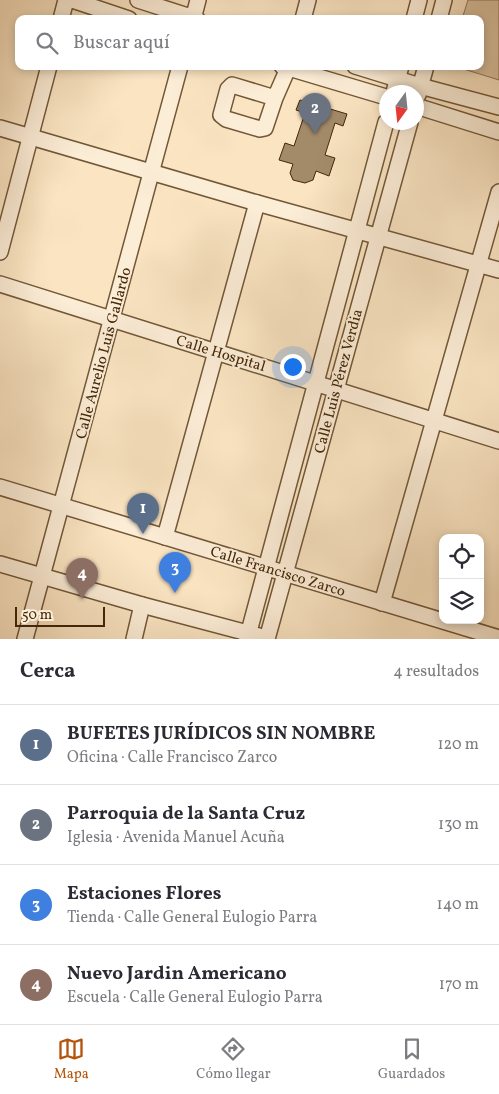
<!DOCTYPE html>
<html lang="es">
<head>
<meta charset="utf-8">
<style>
  :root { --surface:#fff; --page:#f2f2f3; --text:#2b2b33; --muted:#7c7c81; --line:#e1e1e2; --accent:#b45309 }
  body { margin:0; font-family:Vollkorn,serif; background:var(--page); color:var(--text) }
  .controls { position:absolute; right:15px; bottom:15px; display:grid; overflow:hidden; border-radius:10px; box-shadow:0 2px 8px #0003 }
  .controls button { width:45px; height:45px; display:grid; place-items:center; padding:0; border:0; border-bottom:1px solid var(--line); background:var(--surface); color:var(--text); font:25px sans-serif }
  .compass { position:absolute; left:379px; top:85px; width:45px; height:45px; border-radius:50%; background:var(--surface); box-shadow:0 2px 8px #0003; rotate:195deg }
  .scale { position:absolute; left:15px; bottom:12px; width:90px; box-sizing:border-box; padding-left:5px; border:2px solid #442809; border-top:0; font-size:14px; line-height:18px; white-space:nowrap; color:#442809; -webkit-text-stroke:4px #fcedd7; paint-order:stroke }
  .you { position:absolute; left:292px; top:366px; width:18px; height:18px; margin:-12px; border:4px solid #fff; border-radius:50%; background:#1a73e8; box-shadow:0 0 0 8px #1a73e833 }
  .badge { display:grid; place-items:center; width:32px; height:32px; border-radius:50%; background:var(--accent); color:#fff; font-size:16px; font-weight:700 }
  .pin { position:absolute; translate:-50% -41px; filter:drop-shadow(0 1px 2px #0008) }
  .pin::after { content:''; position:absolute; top:26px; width:18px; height:15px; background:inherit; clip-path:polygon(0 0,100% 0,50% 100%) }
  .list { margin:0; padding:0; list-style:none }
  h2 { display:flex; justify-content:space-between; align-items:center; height:65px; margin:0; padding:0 20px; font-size:21px }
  h2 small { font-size:16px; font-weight:400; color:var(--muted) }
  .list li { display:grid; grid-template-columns:32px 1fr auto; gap:15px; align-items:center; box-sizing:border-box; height:80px; padding:0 20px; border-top:1px solid var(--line) }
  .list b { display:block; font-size:19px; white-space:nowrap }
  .list p { margin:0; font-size:16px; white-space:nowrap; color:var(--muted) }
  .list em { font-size:16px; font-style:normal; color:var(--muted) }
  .icon { flex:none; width:28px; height:28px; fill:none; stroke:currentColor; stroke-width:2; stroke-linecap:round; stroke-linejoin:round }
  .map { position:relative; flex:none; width:499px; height:639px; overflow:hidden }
  .search { position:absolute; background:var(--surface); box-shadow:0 2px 8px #0003; left:15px; right:15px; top:15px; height:55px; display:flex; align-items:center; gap:12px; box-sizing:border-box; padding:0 18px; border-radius:10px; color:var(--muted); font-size:19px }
  .sheet { height:385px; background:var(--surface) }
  nav { display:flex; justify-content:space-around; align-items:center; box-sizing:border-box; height:70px; border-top:1px solid var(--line); background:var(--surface); font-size:14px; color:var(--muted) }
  nav a { display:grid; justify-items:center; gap:2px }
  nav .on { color:var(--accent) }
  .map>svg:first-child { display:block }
</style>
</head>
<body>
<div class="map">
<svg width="499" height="639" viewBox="0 0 499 639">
  <rect width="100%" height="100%" fill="#fae4c2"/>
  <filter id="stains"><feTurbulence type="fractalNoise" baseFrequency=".004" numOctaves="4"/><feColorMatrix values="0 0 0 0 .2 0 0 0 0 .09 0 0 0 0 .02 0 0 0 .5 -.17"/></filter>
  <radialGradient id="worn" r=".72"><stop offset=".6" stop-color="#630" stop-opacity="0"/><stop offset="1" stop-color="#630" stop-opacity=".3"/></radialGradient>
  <!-- green -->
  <path fill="#dbc4a3" stroke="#907656" d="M468 0H499V80L454 66H480V19H462Z"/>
  <!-- building -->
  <path fill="#a38a69" stroke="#442809" d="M300 100 347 114 343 126 335 123 325 155 335 158 329 176 316 171 313 180 305 183 293 180 290 173 293 164 279 160 285 143 294 146 305 113 296 110Z"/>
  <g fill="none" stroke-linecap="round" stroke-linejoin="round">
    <defs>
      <g id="minor">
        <path d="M72 0 129 19"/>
        <path d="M138 0 197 19"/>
        <path d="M61 19 66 0"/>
        <path d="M193 19 198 0"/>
        <path d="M303 19 308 0"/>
        <path d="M414 19 419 0"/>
        <path d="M439 19 444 0"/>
        <path d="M282 66 386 97"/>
        <path d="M355 66 420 86 499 107"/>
        <path d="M394 92 401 66"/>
        <path d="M418 95 426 66"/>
        <path d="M275 98 232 85 228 89 221 115 226 119 260 129 265 128 275 98 289 66"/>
        <path d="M416 106 499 132"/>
        <path d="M0 128 257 203 499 270"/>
        <path d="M0 252 49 66"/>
        <path d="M0 284 499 441"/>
        <path d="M0 487 499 638"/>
        <path d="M165 537 257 203"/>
        <path d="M0 564 142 605 259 636"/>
        <path d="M382 603 499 192"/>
        <path d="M25 639 180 66"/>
        <path d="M134 639 142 605"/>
        <path d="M247 639 386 122"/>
        <path d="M267 639 410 122"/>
      </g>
    </defs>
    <!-- minor casing -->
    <use href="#minor" stroke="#725737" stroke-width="18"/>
    <!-- minor -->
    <use href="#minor" stroke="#fcedd7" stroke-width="15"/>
  </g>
  <g text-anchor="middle" stroke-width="4" stroke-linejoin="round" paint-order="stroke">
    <!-- street labels -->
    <g font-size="15" fill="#442809" stroke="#fcedd7">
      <text transform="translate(103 353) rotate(-75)" y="5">Calle Aurelio Luis Gallardo</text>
      <text transform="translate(221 353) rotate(17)" y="5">Calle Hospital</text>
      <text transform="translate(338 381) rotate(-75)" y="5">Calle Luis Pérez Verdia</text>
      <text transform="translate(278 571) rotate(17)" y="5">Calle Francisco Zarco</text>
    </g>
  </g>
  <rect width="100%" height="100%" filter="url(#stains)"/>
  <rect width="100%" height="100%" fill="url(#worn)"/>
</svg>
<div class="controls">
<button><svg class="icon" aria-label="locate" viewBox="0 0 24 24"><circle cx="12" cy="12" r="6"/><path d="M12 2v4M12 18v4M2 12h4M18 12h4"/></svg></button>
<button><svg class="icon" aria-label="layers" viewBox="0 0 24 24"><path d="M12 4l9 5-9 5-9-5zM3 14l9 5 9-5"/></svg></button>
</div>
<svg class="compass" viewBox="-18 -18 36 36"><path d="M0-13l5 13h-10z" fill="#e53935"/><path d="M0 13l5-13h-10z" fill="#7c7c81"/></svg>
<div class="scale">50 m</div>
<div class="you"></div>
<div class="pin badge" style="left:143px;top:534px;background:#5c6f8a">1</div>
<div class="pin badge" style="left:315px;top:134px;background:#6b7280">2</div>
<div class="pin badge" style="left:175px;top:593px;background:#3f7fe0">3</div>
<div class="pin badge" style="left:82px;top:599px;background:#8d6e63">4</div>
<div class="search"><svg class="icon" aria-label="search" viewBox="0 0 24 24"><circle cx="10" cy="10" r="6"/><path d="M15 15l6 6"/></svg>Buscar aquí</div>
</div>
<section class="sheet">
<h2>Cerca<small>4 resultados</small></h2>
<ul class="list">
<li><span class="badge" style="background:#5c6f8a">1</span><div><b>BUFETES JURÍDICOS SIN NOMBRE</b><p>Oficina · Calle Francisco Zarco</p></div><em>120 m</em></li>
<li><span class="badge" style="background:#6b7280">2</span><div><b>Parroquia de la Santa Cruz</b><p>Iglesia · Avenida Manuel Acuña</p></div><em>130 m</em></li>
<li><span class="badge" style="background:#3f7fe0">3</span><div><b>Estaciones Flores</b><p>Tienda · Calle General Eulogio Parra</p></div><em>140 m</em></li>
<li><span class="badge" style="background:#8d6e63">4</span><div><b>Nuevo Jardin Americano</b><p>Escuela · Calle General Eulogio Parra</p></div><em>170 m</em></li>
</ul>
</section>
<nav>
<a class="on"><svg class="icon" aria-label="map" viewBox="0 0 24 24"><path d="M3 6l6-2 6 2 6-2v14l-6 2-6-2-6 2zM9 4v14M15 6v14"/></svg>Mapa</a>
<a><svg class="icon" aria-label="directions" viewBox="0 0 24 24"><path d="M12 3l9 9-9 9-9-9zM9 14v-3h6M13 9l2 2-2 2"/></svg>Cómo llegar</a>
<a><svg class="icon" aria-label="saved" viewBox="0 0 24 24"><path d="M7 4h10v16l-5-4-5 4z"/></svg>Guardados</a>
</nav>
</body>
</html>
